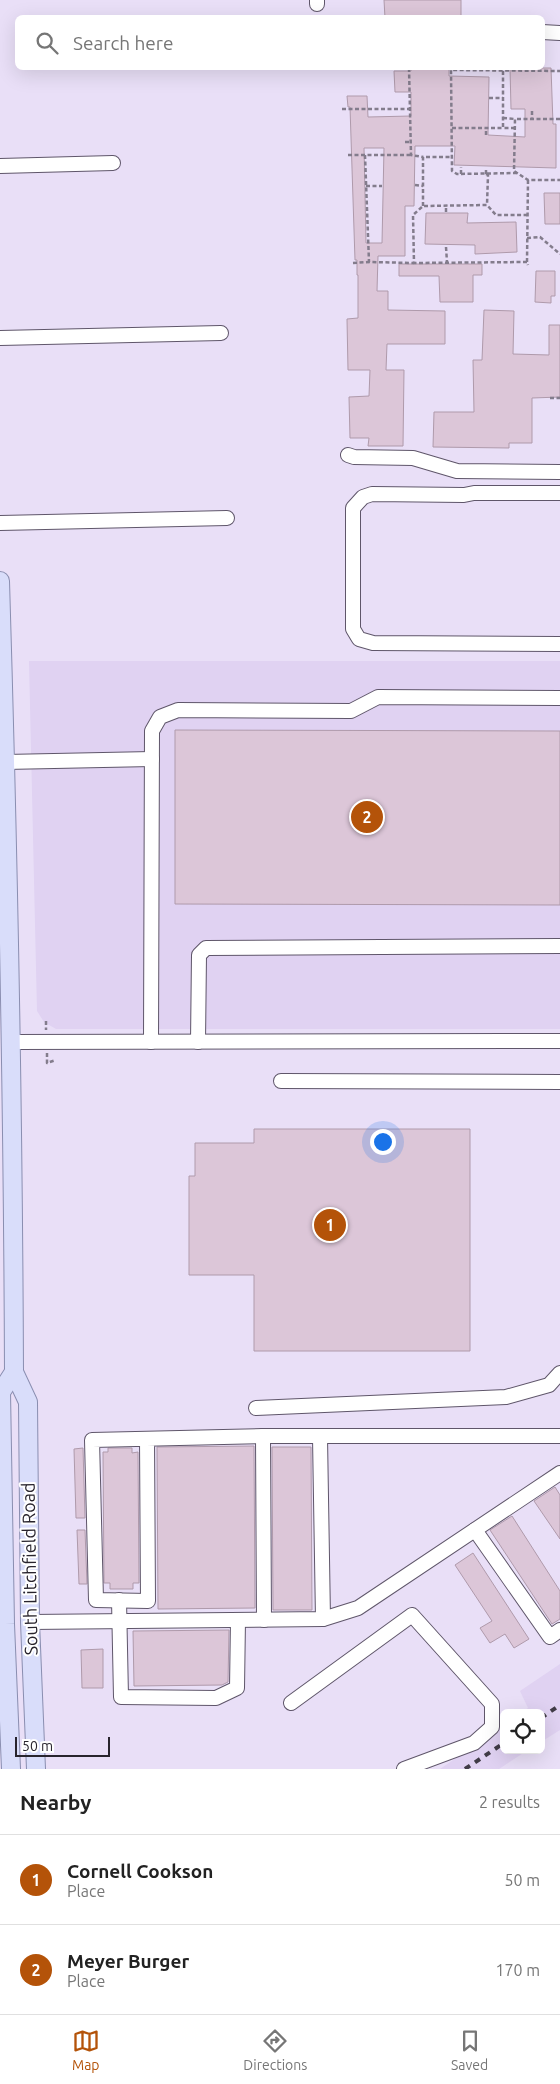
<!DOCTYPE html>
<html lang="en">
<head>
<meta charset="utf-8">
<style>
  :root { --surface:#fff; --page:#f6f6f6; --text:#222; --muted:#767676; --line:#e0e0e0; --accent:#b45309 }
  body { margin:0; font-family:Ubuntu,sans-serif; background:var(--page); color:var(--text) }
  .controls { position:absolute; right:15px; bottom:15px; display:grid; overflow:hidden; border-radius:8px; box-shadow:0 5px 20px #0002 }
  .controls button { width:45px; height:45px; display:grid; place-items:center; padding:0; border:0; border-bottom:1px solid var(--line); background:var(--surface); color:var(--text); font:25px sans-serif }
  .scale { position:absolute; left:15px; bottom:12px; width:95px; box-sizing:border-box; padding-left:5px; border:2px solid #28242d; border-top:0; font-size:14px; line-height:18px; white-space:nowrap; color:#28242d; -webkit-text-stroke:4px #fff; paint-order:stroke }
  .you { position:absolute; left:382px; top:1141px; width:18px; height:18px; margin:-12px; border:4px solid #fff; border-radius:50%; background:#1a73e8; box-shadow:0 0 0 8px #1a73e833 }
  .badge { display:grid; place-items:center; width:32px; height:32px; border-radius:50%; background:var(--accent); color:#fff; font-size:16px; font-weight:700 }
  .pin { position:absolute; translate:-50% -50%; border:2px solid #fff; box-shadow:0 1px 5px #0006 }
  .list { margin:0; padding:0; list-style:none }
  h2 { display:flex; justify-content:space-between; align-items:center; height:65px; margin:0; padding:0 20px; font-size:21px }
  h2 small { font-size:16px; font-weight:400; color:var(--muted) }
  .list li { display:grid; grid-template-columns:32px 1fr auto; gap:15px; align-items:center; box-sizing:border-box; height:90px; padding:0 20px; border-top:1px solid var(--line) }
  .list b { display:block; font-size:19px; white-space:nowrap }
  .list p { margin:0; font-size:16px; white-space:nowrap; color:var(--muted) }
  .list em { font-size:16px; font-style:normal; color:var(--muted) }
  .icon { flex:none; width:28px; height:28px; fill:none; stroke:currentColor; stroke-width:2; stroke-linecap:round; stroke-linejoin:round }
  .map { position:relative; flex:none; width:560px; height:1769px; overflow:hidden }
  .search { position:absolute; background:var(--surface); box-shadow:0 5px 20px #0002; left:15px; right:15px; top:15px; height:55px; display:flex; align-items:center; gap:12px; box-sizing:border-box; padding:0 18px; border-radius:8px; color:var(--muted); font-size:19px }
  .sheet { height:245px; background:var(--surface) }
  nav { display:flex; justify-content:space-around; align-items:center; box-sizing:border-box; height:70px; border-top:1px solid var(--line); background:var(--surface); font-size:14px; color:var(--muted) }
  nav a { display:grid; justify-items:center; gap:2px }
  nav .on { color:var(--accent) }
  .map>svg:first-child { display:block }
</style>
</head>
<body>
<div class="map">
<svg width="560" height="1769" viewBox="0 0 560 1769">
  <rect width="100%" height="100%" fill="#e9dff7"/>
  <!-- built -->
  <g fill="#e0d2f2">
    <path d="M29 661H560V1029H56L44 1022 37 1011Z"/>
    <path d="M560 1664V1730L541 1742V1713H521L528 1708 520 1691Z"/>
    <path d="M504 1725V1750H528L499 1769H440Z"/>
  </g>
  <!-- building -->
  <g fill="#dcc6d8" stroke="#af9aab" fill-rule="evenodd">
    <path d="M384 0H461V18H385Z"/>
    <path d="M411 68H449V76L489 77 488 135 525 137V109H511L510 68H551L553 124H556V168L454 165 455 146H415L414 206H405V256H378L377 291H388V310L445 311V344H387L386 370H404L403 446H368L369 438H350L349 397 369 396 370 370H348L347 319 358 318V275H357V260H355L350 107H348L347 96H367L368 117 411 116V92H395L394 71H411ZM364 148H384L382 243H366Z"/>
    <path d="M544 193H560V224H545Z"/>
    <path d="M426 213H468L467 223 516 222 517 252 475 254V245L425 244Z"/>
    <path d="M399 264H482V275H473V302H440L439 276H399Z"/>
    <path d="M536 271H555V296H551V303L535 302Z"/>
    <path d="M484 310 514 311 513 354 549 355V325H560V397L532 398V443H509V448L433 447 434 412H474L473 360H482Z"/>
    <path d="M175 730 560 731V905L175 904Z"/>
    <path d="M254 1129H470V1351H254V1275H189V1176H195V1143H254Z"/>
    <path d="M254 1446 255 1608 158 1609 157 1447Z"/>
    <path d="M272 1447H311L312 1610H273Z"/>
    <path d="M83 1448 85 1518H76L74 1449Z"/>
    <path d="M108 1448H132V1453L138 1452 139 1583H133V1589H110V1583H104L103 1452H108Z"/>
    <path d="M555 1487 560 1495V1539L534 1501Z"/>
    <path d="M512 1516 560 1591V1619L552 1624 490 1530Z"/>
    <path d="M77 1530H85L87 1584H79Z"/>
    <path d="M473 1553 529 1639 514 1648 505 1634 490 1643 480 1628 492 1621 455 1565Z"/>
    <path d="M229 1630 228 1682 222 1685 134 1686 133 1631Z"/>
    <path d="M103 1649V1688H82L81 1650Z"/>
  </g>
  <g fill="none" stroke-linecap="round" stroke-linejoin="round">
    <defs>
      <g id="minor">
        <path d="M317 0V4"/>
        <path d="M542 32 560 33"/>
        <path d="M0 166 113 163"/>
        <path d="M0 338 221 333"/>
        <path d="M348 455 354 457 413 458 457 471 560 472"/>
        <path d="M560 493H474L464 495 372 494 363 497 353 508V629L359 639 373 643 560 644"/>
        <path d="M0 523 227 518"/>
        <path d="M5 762 152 759"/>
        <path d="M12 1042 560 1041"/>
        <path d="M151 1042 152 731 160 717 178 710 351 711 378 697 560 698"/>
        <path d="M198 1042 199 955 206 948 560 946"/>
        <path d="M281 1081 560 1082"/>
        <path d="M256 1408 506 1397 549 1385 560 1373"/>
        <path d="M263 1436 264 1620"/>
        <path d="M320 1437 323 1619"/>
        <path d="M147 1439 148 1601 96 1600 92 1440 263 1436H560"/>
        <path d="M475 1530 550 1637 560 1630"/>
        <path d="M119 1600 121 1697 216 1698 237 1688 238 1620"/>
        <path d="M30 1622 323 1619 358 1608 560 1473"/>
        <path d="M291 1703 412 1615 492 1704V1727L474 1743 404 1769"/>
      </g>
      <g id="major">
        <path d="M0 581C8 845 13 1109 14 1372L28 1402 30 1622 36 1769"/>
        <path d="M11 1769 5 1624 1 1392 14 1372"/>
      </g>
    </defs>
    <!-- minor casing -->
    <use href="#minor" stroke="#5f566a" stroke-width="16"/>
    <!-- major casing -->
    <use href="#major" stroke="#8a8eb0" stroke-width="20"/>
    <!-- path -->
    <g stroke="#837c8c" stroke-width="2.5" stroke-dasharray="4 2.5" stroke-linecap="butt">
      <path d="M409 68 411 155 423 157"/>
      <path d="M503 71V128H515"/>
      <path d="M489 98H503"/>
      <path d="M342 109H410"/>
      <path d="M532 111V119"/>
      <path d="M503 118 515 119"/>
      <path d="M560 119H515L514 171 528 180H560"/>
      <path d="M452 128H503"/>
      <path d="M486 135V128"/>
      <path d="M405 142H410"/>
      <path d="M348 155H411"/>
      <path d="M365 155 369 262 414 263"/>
      <path d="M517 173 457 174 452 171 451 70 560 71"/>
      <path d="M461 174V167"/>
      <path d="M486 174 488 175 487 205"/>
      <path d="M486 174V168"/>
      <path d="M528 180 527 262 528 265"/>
      <path d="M415 185 423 186"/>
      <path d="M366 186H382"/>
      <path d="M423 206V157H452"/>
      <path d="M446 212V205"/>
      <path d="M527 238 540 237 560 254"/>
      <path d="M446 247 447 262"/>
      <path d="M527 262 414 263 413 215 423 206 487 205 496 215H527"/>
      <path d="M353 263 369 262"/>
      <path d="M550 398H560"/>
      <path d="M46 1021V1030"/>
      <path d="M47 1053V1063L56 1060"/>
    </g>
    <!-- minor -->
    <use href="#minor" stroke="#fff" stroke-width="14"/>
    <!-- major -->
    <use href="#major" stroke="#d9ddfa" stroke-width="18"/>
    <!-- rail -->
    <g stroke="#413c47" stroke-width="4" stroke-dasharray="6 6" stroke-linecap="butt">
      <path d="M541 1718 560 1705"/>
      <path d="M465 1769 504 1743"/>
    </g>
  </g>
  <g text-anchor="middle" stroke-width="4" stroke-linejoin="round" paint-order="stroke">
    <!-- street labels -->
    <g font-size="18" fill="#28242d" stroke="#fff">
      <text transform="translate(30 1569) rotate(-91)" y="6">South Litchfield Road</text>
    </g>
  </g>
</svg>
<div class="controls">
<button><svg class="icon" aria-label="locate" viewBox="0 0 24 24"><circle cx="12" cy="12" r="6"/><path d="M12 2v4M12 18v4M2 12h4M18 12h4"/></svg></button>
</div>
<div class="scale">50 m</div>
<div class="you"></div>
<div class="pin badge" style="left:330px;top:1225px">1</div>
<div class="pin badge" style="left:367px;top:817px">2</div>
<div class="search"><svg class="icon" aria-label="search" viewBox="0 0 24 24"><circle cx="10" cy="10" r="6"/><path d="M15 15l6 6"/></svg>Search here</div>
</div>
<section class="sheet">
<h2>Nearby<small>2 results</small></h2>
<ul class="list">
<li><span class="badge">1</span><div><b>Cornell Cookson</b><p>Place</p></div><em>50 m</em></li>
<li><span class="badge">2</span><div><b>Meyer Burger</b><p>Place</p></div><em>170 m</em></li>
</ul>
</section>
<nav>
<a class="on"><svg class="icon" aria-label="map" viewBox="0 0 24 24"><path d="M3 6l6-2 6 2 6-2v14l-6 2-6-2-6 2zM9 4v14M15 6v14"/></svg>Map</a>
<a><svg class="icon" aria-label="directions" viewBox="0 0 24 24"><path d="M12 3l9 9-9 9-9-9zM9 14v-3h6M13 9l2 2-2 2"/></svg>Directions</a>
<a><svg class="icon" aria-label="saved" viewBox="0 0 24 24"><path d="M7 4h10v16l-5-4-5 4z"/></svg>Saved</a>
</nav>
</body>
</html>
